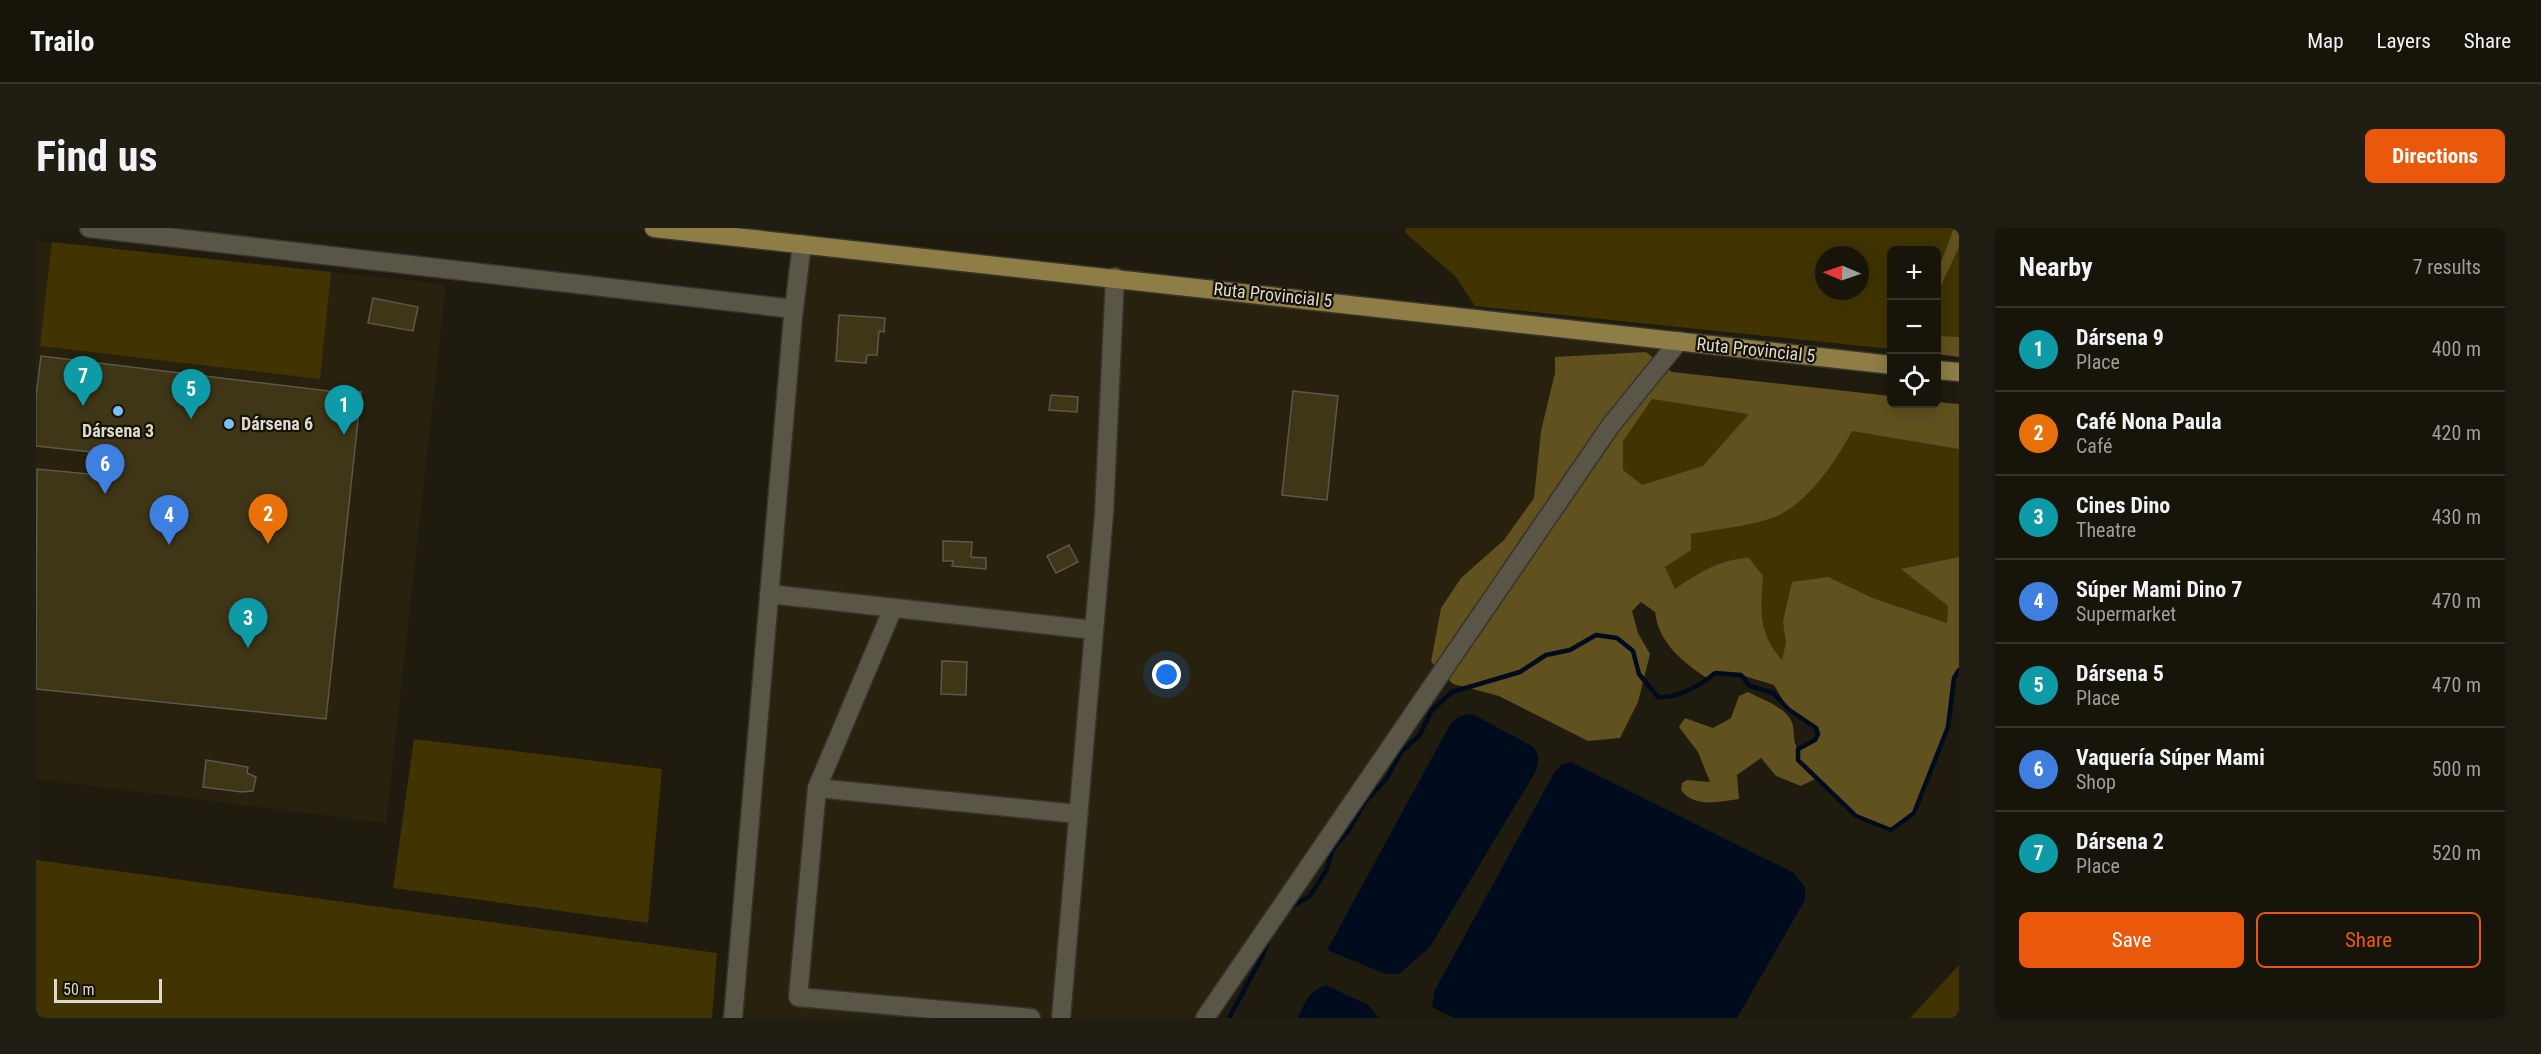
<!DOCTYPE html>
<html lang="en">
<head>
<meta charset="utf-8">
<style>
  :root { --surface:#17140a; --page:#201d13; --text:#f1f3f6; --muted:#9e9e9c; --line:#36332b; --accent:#ea580c }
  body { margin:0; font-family:"Roboto Condensed",sans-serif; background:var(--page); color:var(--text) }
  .controls { position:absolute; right:18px; top:18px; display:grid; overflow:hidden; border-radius:9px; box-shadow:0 3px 15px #0003 }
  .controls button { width:54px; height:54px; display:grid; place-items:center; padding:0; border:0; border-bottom:2px solid var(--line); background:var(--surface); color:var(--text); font:30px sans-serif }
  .compass { position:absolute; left:1779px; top:18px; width:54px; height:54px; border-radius:50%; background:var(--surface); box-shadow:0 3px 15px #0003; rotate:272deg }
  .scale { position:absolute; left:18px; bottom:15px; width:108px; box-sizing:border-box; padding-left:6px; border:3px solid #dcd9d0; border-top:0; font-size:16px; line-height:21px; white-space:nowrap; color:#dcd9d0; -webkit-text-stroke:4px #161206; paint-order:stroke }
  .you { position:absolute; left:1131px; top:447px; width:21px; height:21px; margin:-15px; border:4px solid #fff; border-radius:50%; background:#1a73e8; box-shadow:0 0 0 9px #1a73e833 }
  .badge { display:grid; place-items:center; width:39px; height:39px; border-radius:50%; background:var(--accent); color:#fff; font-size:20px; font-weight:700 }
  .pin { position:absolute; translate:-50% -50px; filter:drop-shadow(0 2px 3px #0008) }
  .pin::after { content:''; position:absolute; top:32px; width:21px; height:18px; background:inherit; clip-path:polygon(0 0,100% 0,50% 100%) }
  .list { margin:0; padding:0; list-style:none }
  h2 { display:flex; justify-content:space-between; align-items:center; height:78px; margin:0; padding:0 24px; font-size:26px }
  h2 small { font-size:20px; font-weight:400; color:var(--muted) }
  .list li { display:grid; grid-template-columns:39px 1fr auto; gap:18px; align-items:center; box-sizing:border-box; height:84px; padding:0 24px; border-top:2px solid var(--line) }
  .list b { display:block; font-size:22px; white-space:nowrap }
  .list p { margin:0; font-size:20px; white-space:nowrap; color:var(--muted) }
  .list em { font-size:20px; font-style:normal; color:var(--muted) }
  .actions { display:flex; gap:12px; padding:18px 24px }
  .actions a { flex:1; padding:14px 0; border:2px solid var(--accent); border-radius:9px; text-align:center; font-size:21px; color:var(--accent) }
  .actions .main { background:var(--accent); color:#fff }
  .icon { flex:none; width:33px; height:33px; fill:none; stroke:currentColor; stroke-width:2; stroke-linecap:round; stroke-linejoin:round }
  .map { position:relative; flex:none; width:1923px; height:790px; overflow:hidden; border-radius:9px }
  header { display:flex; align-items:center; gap:36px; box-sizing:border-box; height:84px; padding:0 30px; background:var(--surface); border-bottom:2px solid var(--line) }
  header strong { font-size:28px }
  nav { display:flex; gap:33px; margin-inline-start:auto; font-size:21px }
  .intro { display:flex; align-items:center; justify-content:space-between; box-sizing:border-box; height:144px; padding:0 36px }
  h1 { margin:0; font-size:42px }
  .button { padding:15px 27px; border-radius:9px; background:var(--accent); color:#fff; font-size:21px; font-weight:700 }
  main { display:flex; gap:36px; padding:0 36px }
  aside { flex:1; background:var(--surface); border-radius:9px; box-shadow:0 3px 15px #0003 }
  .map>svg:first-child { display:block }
</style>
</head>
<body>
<header>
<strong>Trailo</strong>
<nav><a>Map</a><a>Layers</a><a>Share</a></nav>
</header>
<div class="intro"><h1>Find us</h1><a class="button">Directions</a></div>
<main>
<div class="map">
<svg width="1923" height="790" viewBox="0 0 1923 790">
  <rect width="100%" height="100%" fill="#1f1b0e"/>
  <!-- built -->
  <g fill="#27210d">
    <path d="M0 13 410 56 350 595 0 551Z"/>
    <path d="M766 16 1643 113 1169 790H699Z"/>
  </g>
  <!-- green -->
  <g fill="#413402" fill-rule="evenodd">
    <path d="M1370 0H1923V113L1901 110 1900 22H1856L1855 121 1439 78 1420 49 1373 8 1369 4ZM1788 27H1824V63H1788Z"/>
    <path d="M16 14 295 44 284 151 4 118Z"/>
    <path d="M1610 164 1923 206V402L1756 452 1620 365 1566 242Z"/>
    <path d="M378 511 626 541 612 695 357 660Z"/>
    <path d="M0 632 681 725 676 790H0Z"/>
    <path d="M1923 737V790H1874Z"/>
  </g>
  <!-- forest -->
  <g fill="#60511e" fill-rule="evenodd">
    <path d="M1918 0H1923V19L1901 66 1905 34Z"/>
    <path d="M1901 108 1923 109V129L1901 126Z"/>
    <path d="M1610 124 1636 144 1855 168 1856 176 1901 174 1923 176V221L1816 203C1800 233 1774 272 1743 287 1719 298 1681 301 1655 306V322L1629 339 1639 361C1662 345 1684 331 1713 330L1727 348C1725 381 1721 405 1746 432L1750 415 1747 393 1756 354 1792 349 1839 371 1911 395 1912 378 1865 341 1923 329V442L1918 450 1912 499 1878 585 1855 602 1820 588 1781 550 1765 558 1740 548 1725 530 1701 547 1703 571C1683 574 1658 580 1645 562L1646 555 1651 552 1674 554 1662 524 1643 499 1649 490 1677 500 1695 490 1703 468 1712 464C1727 472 1753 480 1757 498 1759 508 1756 512 1762 521L1779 512 1782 506 1780 500 1752 481 1738 457 1705 447 1679 445 1672 451C1647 434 1623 416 1619 384L1605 374 1596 383 1602 405 1614 426 1602 474 1584 510 1552 513 1463 468 1417 456 1395 434 1405 380 1425 350 1468 312 1498 270 1505 203 1519 145V129ZM1616 171 1712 186V187L1667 238 1606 257 1587 242V213Z"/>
  </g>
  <!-- water -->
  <g fill="#000c1e">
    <path d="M1436 486 1496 518C1504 526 1503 532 1500 543L1394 719 1363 746H1350L1291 722 1415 495 1424 488Z"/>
    <path d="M1535 534 1758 645 1769 659V672L1701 790H1418L1396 779 1399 762 1518 545 1525 537Z"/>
    <path d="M1290 757 1332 777 1343 790H1262C1269 774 1273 763 1290 757Z"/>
  </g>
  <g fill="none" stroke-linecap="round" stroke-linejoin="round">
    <!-- stream -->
    <g stroke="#000c1e" stroke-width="4.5">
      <path d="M1253 680 1274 668 1290 643 1297 621 1312 603 1329 574 1351 550 1365 524 1383 508 1396 482 1416 464 1484 444 1510 427 1534 422 1560 407 1581 410 1597 423 1603 446 1622 469C1641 471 1665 457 1679 445L1705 447 1714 458 1737 465 1752 481 1780 500 1782 506 1779 512 1762 521V532L1820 588 1855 602 1878 585 1912 499 1918 450 1923 442"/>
      <path d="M1193 790 1226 729 1233 710"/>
    </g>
  </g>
  <!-- building -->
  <g fill="#3f3617" stroke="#5d584a" stroke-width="1.5">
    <path d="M337 70 382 79 377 103 332 95Z"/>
    <path d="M803 87 849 90 848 104 843 103 841 127H831L830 135 800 133Z"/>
    <path d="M5 128 301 164 302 162 325 164 290 491 0 461 1 241 63 247 65 225 0 218V169Z"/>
    <path d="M1257 163 1302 168 1291 272 1246 267Z"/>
    <path d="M1015 167 1042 169 1041 184 1013 182Z"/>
    <path d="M907 313 936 314 935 329 950 330V341L916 338 917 333H907Z"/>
    <path d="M1033 317 1042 334 1020 345 1011 328Z"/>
    <path d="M906 433 931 434 930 467 905 466Z"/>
    <path d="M170 532 212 539 211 545 220 549 217 563 206 564 167 559Z"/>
  </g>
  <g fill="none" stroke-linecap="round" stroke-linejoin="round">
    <defs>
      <g id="minor">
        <path d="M53 0 758 81"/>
        <path d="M733 366 1058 402"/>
        <path d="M857 380 781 560 762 769 995 790"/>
        <path d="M781 560 1042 586"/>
        <path d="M697 790 757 89 766 16"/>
        <path d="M1025 790 1068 286 1079 49"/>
        <path d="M1169 790 1575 197 1643 113"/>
      </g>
      <g id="major">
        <path d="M618 0 1856 137"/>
        <path d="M1900 142 1923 144"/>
      </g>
    </defs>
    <!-- minor casing -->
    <use href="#minor" stroke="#37342e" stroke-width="21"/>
    <!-- major casing -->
    <use href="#major" stroke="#37342e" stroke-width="21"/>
    <!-- minor -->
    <use href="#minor" stroke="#5a5647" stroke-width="18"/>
    <!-- major -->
    <use href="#major" stroke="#8e7d45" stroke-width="18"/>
  </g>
  <!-- markers -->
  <g fill="#7abff8" stroke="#161206" stroke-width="2">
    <circle cx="82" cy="183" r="6"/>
    <circle cx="193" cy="196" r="6"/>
  </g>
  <g text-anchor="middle" stroke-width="4.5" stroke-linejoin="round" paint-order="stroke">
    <!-- street labels -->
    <g font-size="18" fill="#dcd9d0" stroke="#161206">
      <text transform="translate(1237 67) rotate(6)" y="6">Ruta Provincial 5</text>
      <text transform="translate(1720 122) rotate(6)" y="6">Ruta Provincial 5</text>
    </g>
    <!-- poi labels -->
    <g font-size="18" font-weight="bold" fill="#dcd9d0" stroke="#161206" text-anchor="start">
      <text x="205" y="202">Dársena 6</text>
      <text x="82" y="209" text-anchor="middle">Dársena 3</text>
    </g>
  </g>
</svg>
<div class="controls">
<button>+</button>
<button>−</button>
<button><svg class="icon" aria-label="locate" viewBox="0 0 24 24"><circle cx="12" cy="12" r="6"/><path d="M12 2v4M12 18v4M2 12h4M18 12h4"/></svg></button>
</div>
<svg class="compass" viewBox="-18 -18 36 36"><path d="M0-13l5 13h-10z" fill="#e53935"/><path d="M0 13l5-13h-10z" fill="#9e9e9c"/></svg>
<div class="scale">50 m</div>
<div class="you"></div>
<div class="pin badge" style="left:308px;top:207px;background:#0f9aa8">1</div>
<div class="pin badge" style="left:232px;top:316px;background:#e8710a">2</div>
<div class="pin badge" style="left:212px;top:420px;background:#0f9aa8">3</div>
<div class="pin badge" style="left:133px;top:317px;background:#3f7fe0">4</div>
<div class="pin badge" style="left:155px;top:191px;background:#0f9aa8">5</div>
<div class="pin badge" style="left:69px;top:266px;background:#3f7fe0">6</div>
<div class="pin badge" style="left:47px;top:178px;background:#0f9aa8">7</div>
</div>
<aside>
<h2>Nearby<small>7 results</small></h2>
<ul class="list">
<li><span class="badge" style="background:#0f9aa8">1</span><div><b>Dársena 9</b><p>Place</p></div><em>400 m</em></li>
<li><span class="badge" style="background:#e8710a">2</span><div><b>Café Nona Paula</b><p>Café</p></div><em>420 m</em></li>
<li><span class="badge" style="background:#0f9aa8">3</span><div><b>Cines Dino</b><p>Theatre</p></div><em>430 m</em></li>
<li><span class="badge" style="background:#3f7fe0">4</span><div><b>Súper Mami Dino 7</b><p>Supermarket</p></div><em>470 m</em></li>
<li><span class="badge" style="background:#0f9aa8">5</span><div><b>Dársena 5</b><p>Place</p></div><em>470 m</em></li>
<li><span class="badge" style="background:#3f7fe0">6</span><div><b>Vaquería Súper Mami</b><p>Shop</p></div><em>500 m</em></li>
<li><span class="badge" style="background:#0f9aa8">7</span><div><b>Dársena 2</b><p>Place</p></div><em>520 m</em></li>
</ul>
<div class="actions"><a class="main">Save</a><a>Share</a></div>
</aside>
</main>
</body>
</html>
